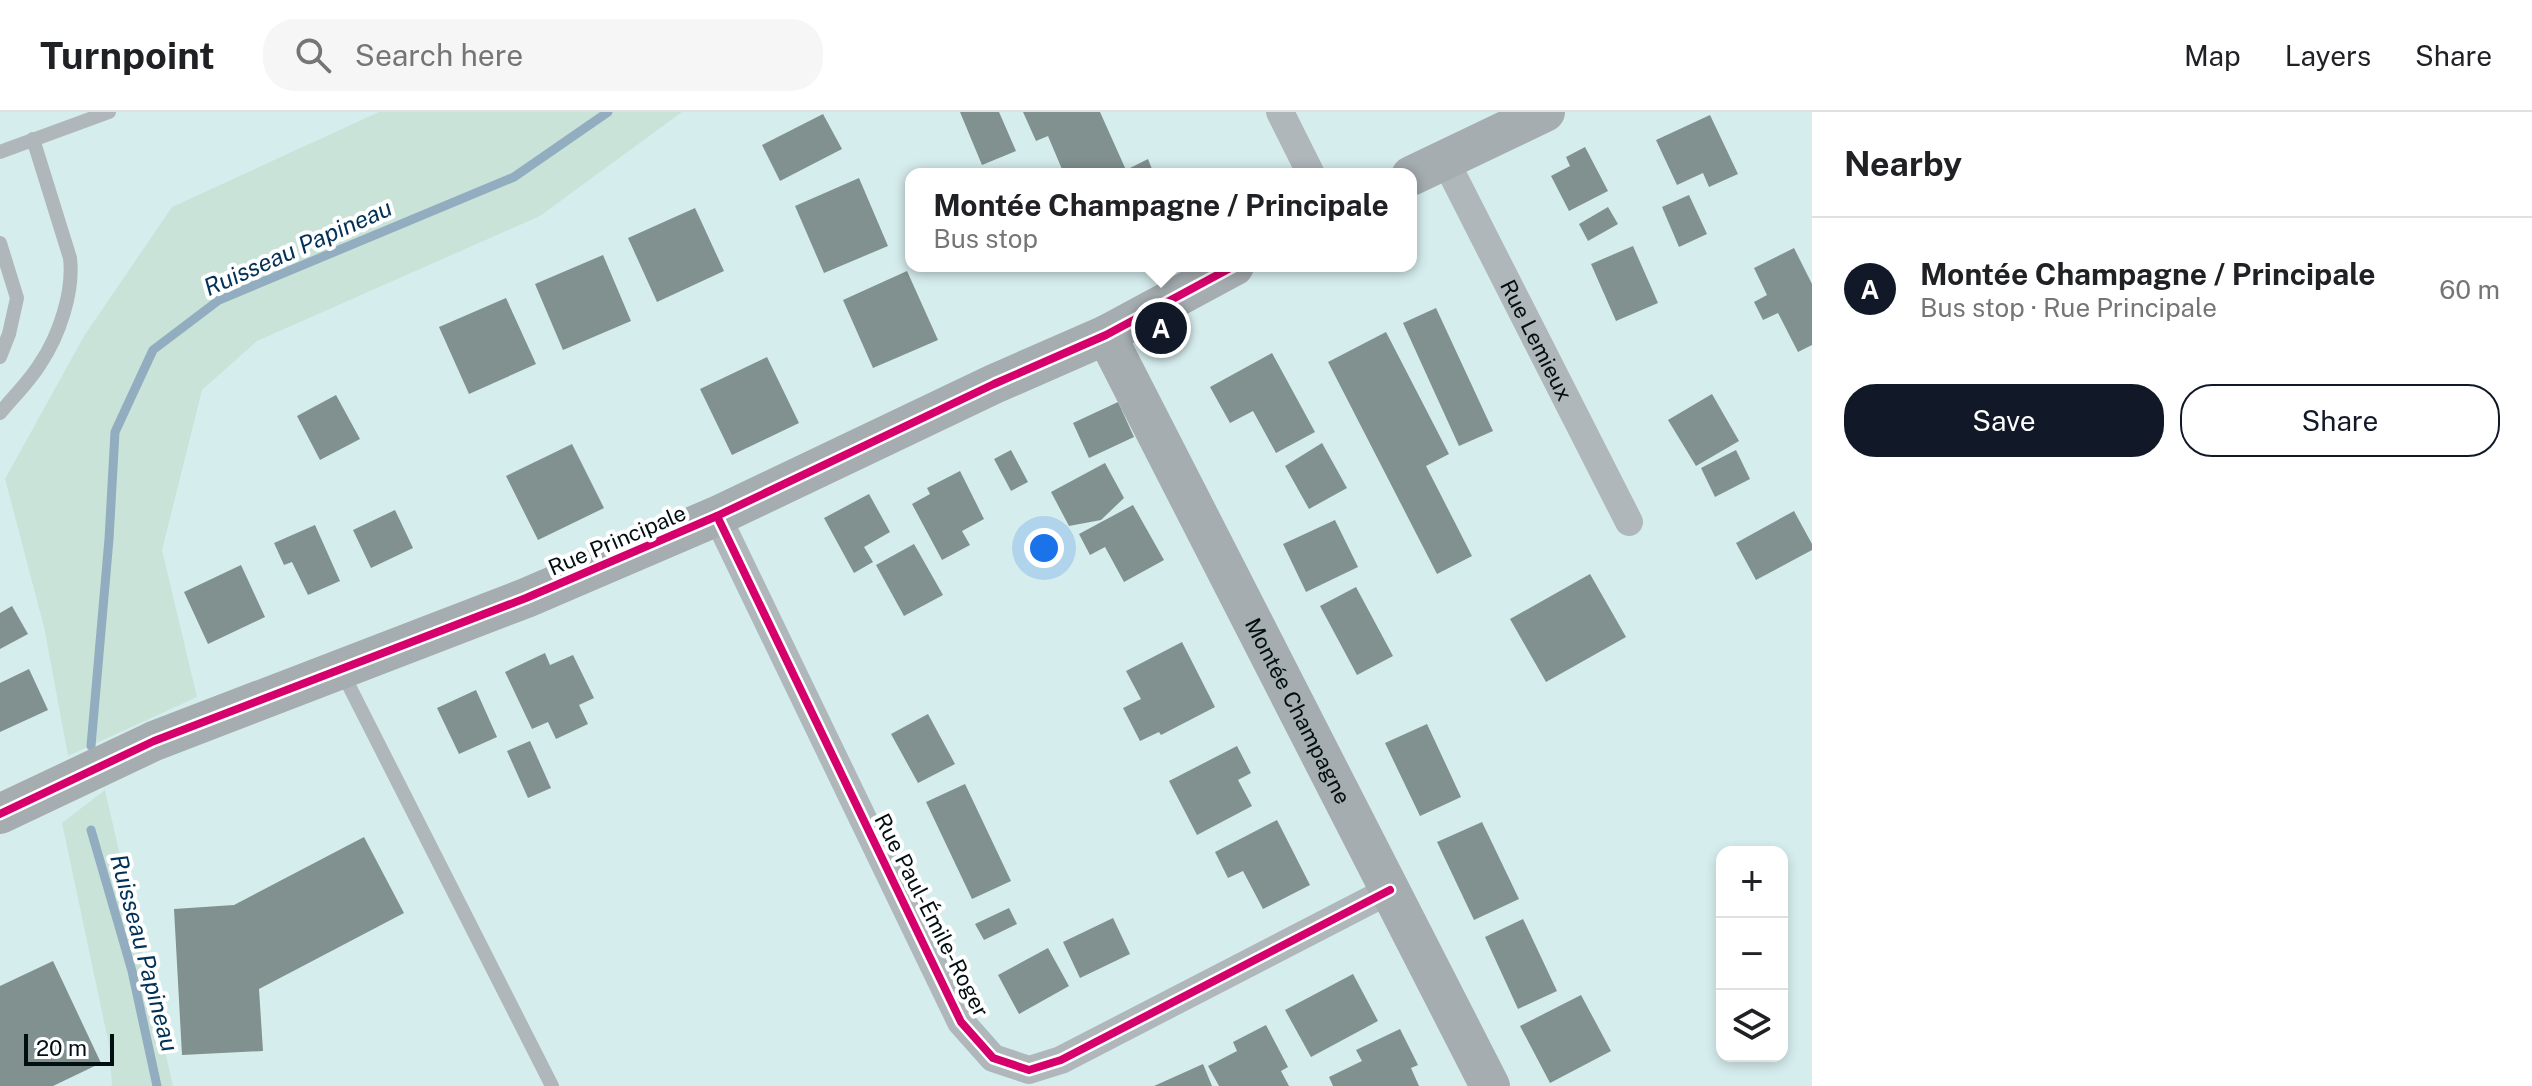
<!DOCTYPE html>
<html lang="en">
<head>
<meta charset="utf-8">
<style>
  :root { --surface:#fff; --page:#f6f6f6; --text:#202124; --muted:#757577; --line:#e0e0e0; --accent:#111827 }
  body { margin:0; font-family:"Public Sans",sans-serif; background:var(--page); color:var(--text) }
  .controls { position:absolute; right:24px; bottom:24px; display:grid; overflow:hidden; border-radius:16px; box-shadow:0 4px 12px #0003 }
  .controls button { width:72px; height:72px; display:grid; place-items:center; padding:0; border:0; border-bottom:2px solid var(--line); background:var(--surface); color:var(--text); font:40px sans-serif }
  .scale { position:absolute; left:24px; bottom:20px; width:90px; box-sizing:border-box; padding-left:8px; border:4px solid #020f10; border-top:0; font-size:22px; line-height:28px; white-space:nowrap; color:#020f10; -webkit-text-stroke:6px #fff; paint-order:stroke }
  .you { position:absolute; left:1044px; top:436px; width:28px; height:28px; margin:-20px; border:6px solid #fff; border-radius:50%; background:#1a73e8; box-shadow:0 0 0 12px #1a73e833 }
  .badge { display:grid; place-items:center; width:52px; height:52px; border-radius:50%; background:var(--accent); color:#fff; font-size:26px; font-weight:700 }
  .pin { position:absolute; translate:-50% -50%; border:4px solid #fff; box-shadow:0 2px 8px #0006 }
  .popup { position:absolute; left:905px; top:56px; width:512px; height:104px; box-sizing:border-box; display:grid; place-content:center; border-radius:16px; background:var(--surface); filter:drop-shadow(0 2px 6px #0005); font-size:26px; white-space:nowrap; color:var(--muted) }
  .popup b { font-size:30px; color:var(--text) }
  .popup::after { content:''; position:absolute; left:50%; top:100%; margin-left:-16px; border:16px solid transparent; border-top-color:var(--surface) }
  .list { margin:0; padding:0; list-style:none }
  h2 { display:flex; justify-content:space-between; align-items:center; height:104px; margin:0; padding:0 32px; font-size:34px }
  h2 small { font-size:26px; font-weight:400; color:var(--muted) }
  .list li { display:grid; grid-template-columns:52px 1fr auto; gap:24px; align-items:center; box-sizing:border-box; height:144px; padding:0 32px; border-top:2px solid var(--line) }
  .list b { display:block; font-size:30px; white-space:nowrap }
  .list p { margin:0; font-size:26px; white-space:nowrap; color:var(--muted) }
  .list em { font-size:26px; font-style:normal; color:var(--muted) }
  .actions { display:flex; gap:16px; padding:24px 32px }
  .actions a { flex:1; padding:18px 0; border:2px solid var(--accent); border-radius:32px; text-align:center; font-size:28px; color:var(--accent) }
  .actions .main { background:var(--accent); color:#fff }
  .icon { flex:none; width:44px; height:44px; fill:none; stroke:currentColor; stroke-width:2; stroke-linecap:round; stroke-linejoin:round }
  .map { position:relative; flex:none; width:1812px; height:974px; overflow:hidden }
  header { display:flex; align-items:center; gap:48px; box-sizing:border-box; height:112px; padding:0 40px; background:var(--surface); border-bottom:2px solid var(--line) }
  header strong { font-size:38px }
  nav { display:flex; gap:44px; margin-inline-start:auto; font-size:28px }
  .search { width:560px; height:72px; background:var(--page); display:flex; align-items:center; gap:20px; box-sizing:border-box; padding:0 28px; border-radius:32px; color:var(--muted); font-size:30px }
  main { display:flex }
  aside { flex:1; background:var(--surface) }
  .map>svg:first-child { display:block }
</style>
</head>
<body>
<header>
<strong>Turnpoint</strong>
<div class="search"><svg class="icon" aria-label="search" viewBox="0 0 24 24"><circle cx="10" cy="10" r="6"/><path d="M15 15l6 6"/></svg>Search here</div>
<nav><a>Map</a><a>Layers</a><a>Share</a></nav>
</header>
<main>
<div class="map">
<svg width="1812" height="974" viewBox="0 0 1812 974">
  <rect width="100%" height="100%" fill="#d6edee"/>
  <!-- green -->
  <g fill="#cae3d9">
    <path d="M379 0H682L540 104 257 229 202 278 162 438 197 585 68 644 44 515 5 367 84 224 172 95Z"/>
    <path d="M105 678 173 974H112L109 933 62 711Z"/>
  </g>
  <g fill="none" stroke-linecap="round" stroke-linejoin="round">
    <!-- stream -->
    <g stroke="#92adc0" stroke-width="9">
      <path d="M91 634 109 427 115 320 153 238 219 188 514 65 608 0"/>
      <path d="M91 718 132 859 157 974"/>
    </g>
  </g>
  <!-- building -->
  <g fill="#80918f">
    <path d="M960 0H999L1016 39 982 53Z"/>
    <path d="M1023 0H1100L1126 58 1148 47 1154 62H1064L1048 24 1036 29Z"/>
    <path d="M823 2 842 37 780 69 762 33Z"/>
    <path d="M1710 3 1738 62 1709 75 1703 61 1677 73 1656 28Z"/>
    <path d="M1585 35 1608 79 1569 99 1551 64 1570 54 1566 45Z"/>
    <path d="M859 66 888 134 824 161 795 94Z"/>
    <path d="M1689 83 1707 122 1679 135 1662 95Z"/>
    <path d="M1608 95 1618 112 1588 129 1579 112Z"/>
    <path d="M695 96 724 159 657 190 628 126Z"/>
    <path d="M1633 134 1658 191 1616 209 1591 152Z"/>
    <path d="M1794 136 1812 172V233L1798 240 1778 201 1763 208 1754 190 1767 183 1754 156Z"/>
    <path d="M603 143 631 209 563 238 535 172Z"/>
    <path d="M907 159 938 228 873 256 843 188Z"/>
    <path d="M506 186 536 252 469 282 439 215Z"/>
    <path d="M1436 196 1493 319 1459 334 1403 211Z"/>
    <path d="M1386 220 1449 342 1426 354 1472 444 1437 462 1328 250Z"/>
    <path d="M1272 241 1315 320 1276 341 1253 299 1230 311 1210 275Z"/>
    <path d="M767 245 799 311 732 343 700 277Z"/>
    <path d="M1712 282 1739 329 1696 354 1668 308Z"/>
    <path d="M336 283 360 327 320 348 297 304Z"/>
    <path d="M1118 290 1134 325 1089 346 1073 311Z"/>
    <path d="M1322 331 1347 376 1309 397 1285 354Z"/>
    <path d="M572 332 604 396 538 428 506 364Z"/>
    <path d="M1011 338 1028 370 1011 379 994 347Z"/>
    <path d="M1736 338 1750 367 1715 385 1701 356Z"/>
    <path d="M1105 351 1124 386 1101 408 1069 414 1051 380Z"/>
    <path d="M960 359 984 407 962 419 970 433 942 448 912 392 930 382 927 376Z"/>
    <path d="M869 382 890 420 864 435 873 450 854 461 824 406Z"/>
    <path d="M1133 393 1164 448 1124 470 1105 435 1090 443 1079 422Z"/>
    <path d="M395 398 413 436 371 456 353 418Z"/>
    <path d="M1794 399 1812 432V438L1756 468 1736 431Z"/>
    <path d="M1335 408 1358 455 1306 480 1283 432Z"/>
    <path d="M315 413 340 469 308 483 292 450 284 453 274 431Z"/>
    <path d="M914 432 943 483 904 504 876 453Z"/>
    <path d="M241 453 265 505 208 532 184 480Z"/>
    <path d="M1590 462 1626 525 1546 570 1510 507Z"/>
    <path d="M1356 475 1393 544 1357 563 1320 494Z"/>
    <path d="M12 494 28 522 0 537V501Z"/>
    <path d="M1182 530 1215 595 1161 623 1159 620 1140 629 1123 596 1141 587 1126 559Z"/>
    <path d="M545 541 550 553 573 543 594 586 579 593 588 612 556 627 548 610 532 617 505 560Z"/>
    <path d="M29 557 48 598 0 620V571Z"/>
    <path d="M476 578 497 625 459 642 437 596Z"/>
    <path d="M928 602 955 652 918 671 891 622Z"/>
    <path d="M1427 612 1461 685 1420 704 1385 631Z"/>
    <path d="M530 629 551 676 528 686 507 639Z"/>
    <path d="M1237 634 1251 661 1238 668 1252 694 1197 723 1169 669Z"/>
    <path d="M965 672 1011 769 972 787 926 690Z"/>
    <path d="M1277 708 1310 773 1263 797 1243 759 1228 766 1215 740Z"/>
    <path d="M1482 710 1519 787 1474 808 1437 730Z"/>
    <path d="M364 725 404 801 259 877 263 939 182 943 174 797 234 793Z"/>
    <path d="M1009 796 1017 812 984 828 975 812Z"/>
    <path d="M1113 806 1130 842 1080 866 1063 830Z"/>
    <path d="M1523 807 1557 879 1518 897 1485 825Z"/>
    <path d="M1048 836 1069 874 1019 902 998 863Z"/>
    <path d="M53 849 101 951 53 974H0V874Z"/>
    <path d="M1353 862 1378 909 1311 945 1285 898Z"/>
    <path d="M1581 883 1611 939 1550 971 1520 914Z"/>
    <path d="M1266 913 1288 955 1281 959 1289 974H1219L1208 954 1237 939 1233 930Z"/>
    <path d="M1400 917 1418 953 1411 956 1419 974H1333L1329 965 1362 949 1356 938Z"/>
    <path d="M1203 952 1212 974H1154Z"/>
  </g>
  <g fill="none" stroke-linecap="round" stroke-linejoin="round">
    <!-- lane -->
    <g stroke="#b0b7ba" stroke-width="14">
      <path d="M0 40 109 0"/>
      <path d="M0 131 17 186 9 222 0 245"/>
      <path d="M0 301C13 285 29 270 40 252 59 224 74 180 70 146L33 27"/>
      <path d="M342 560 552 974"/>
    </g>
    <!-- street -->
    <g stroke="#b0b7ba" stroke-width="28">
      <path d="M1280 0 1311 62"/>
      <path id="s1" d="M1445 48 1629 410"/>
      <path d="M717 404 961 910 993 946 1029 958 1061 948 1390 778"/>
    </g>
    <!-- secondary -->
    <g stroke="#a5adb0" stroke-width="40">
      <path d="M1411 64 1545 0"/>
      <path id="s2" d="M1106 223 1490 974"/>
      <path d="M0 702 154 629 526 486 717 404 994 272 1106 223 1234 154"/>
    </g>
    <defs>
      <g id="cycleway">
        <path d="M717 404 961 910 993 946 1029 958 1061 948 1390 778"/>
        <path d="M0 702 154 629 526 486 717 404 994 272 1106 223 1234 154"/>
      </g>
    </defs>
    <!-- cycleway casing -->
    <use href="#cycleway" stroke="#fff" stroke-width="13"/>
    <!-- cycleway -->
    <use href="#cycleway" stroke="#d6006c" stroke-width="8"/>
  </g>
  <g text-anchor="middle" stroke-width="8" stroke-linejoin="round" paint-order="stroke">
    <!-- street labels -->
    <g font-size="22" fill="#020f10" stroke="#fff">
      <text dy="8" stroke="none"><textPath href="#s1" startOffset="202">Rue Lemieux</textPath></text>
      <text transform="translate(617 428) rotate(-23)" y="8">Rue Principale</text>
      <text dy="8" stroke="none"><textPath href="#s2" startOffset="422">Montée Champagne</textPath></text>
      <text transform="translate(932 803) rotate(63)" y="8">Rue Paul-Émile-Roger</text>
    </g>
    <!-- water labels -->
    <g font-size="24" font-style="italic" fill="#013156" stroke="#fff">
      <text transform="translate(298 136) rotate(-24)" y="8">Ruisseau Papineau</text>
      <text transform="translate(144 841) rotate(75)" y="8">Ruisseau Papineau</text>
    </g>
  </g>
</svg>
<div class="controls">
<button>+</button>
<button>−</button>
<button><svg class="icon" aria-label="layers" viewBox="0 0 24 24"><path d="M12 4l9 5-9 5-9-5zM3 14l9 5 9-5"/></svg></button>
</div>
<div class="scale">20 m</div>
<div class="you"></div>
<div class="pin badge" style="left:1161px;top:216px">A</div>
<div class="popup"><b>Montée Champagne / Principale</b>Bus stop</div>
</div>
<aside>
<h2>Nearby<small></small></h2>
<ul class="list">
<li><span class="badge">A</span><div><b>Montée Champagne / Principale</b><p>Bus stop · Rue Principale</p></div><em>60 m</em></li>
</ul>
<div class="actions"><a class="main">Save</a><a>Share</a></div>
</aside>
</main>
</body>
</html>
